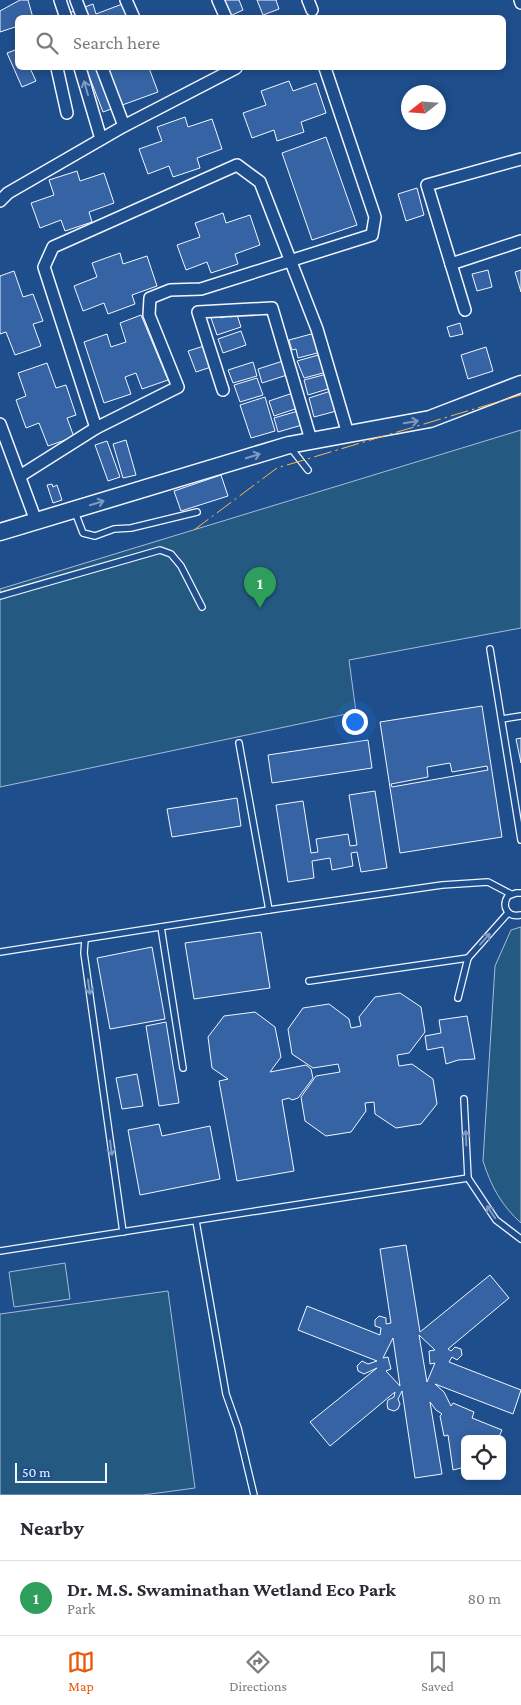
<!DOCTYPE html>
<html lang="en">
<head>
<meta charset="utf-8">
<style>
  :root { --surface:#fff; --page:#f7f7f7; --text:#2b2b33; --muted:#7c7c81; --line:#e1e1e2; --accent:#ea580c }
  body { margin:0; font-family:"Crimson Pro",serif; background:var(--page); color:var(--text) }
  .controls { position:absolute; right:15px; bottom:15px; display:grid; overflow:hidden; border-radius:8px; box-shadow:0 2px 8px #0003 }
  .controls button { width:45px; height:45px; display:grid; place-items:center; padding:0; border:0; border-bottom:1px solid var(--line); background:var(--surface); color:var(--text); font:25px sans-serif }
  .compass { position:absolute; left:401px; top:85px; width:45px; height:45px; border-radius:50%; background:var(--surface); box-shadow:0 2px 8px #0003; rotate:253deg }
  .scale { position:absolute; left:15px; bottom:12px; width:92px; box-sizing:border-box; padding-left:5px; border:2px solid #f2f6ff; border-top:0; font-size:14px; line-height:18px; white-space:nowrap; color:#f2f6ff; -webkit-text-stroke:4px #1f4e8c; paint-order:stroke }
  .you { position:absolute; left:354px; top:721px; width:18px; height:18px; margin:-12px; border:4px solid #fff; border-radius:50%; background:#1a73e8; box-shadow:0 0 0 8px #1a73e833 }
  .badge { display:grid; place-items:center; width:32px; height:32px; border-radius:50%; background:var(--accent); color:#fff; font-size:16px; font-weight:700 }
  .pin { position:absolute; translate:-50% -41px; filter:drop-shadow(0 1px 2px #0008) }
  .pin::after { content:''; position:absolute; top:26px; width:18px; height:15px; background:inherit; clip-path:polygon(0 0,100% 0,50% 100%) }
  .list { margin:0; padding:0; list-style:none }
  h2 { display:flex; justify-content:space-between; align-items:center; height:65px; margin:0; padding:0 20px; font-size:21px }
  h2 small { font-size:16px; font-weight:400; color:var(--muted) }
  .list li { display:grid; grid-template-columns:32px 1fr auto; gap:15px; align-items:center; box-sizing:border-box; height:75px; padding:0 20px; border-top:1px solid var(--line) }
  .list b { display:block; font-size:19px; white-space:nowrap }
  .list p { margin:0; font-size:16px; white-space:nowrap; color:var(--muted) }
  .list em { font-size:16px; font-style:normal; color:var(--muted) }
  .icon { flex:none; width:28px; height:28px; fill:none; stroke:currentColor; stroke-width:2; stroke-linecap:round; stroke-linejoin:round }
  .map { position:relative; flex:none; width:521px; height:1495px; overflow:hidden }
  .search { position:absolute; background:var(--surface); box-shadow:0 2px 8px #0003; left:15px; right:15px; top:15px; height:55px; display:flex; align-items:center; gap:12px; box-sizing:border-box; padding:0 18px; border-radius:8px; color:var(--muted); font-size:19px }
  .sheet { height:140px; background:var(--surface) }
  nav { display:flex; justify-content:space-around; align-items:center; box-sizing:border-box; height:70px; border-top:1px solid var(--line); background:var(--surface); font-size:14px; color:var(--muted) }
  nav a { display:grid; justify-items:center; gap:2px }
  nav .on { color:var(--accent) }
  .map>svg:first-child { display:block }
</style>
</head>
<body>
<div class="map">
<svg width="521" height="1495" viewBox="0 0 521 1495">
  <rect width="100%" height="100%" fill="#1f4e8c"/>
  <!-- green -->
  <g fill="#245a82" stroke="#a8bbd7">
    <path d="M521 430V628L349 660 356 712 0 787V589Z"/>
    <path d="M521 927V1223C501 1205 491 1186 483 1161L495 966 511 930Z"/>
    <path d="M65 1263 70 1299 14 1307 9 1272Z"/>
    <path d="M168 1291 195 1488 143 1495H0V1314Z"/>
  </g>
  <!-- building -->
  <g fill="#3563a3" stroke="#f2f6ff" fill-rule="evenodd">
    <path d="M20 0H28L33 18H18V26L0 32V11Z"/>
    <path d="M224 0H239L243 10 230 16Z"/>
    <path d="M257 0H276L279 9 263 15Z"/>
    <path d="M125 3 131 18H68L66 14 93 4 96 14Z"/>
    <path d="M18 49V68H30L36 81 22 87 7 53Z"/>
    <path d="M86 68H149L158 92 103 112Z"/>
    <path d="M289 81 293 91 316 83 326 113 301 122 304 132 277 141 274 130 252 138 243 113 266 105 261 91Z"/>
    <path d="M185 117 188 127 212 119 222 149 197 158 200 168 173 177 169 166 148 174 139 149 162 141 157 127Z"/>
    <path d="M326 137 357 225 312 240 282 153Z"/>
    <path d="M77 171 80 181 104 173 114 203 89 212 92 222 65 231 61 220 40 228 31 203 54 195 49 180Z"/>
    <path d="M417 188 424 215 406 221 398 194Z"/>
    <path d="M223 213 226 223 250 215 260 245 235 254 238 264 211 273 207 262 186 270 177 245 200 237 195 223Z"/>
    <path d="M120 253 123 264 147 256 157 286 132 295 135 304 108 314 104 303 83 311 74 286 97 277 92 263Z"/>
    <path d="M488 270 492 287 477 291 472 274Z"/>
    <path d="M521 270V292L515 272Z"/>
    <path d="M14 271 23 297 33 294 43 321 33 324 41 346 15 355 6 332 0 334V276Z"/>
    <path d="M141 315 168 380 142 389 136 373 125 377 131 394 104 403 84 342 107 334 111 347 126 342 120 323Z"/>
    <path d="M220 315 221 318 230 315 231 317 237 315 241 327 217 335 211 318Z"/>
    <path d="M460 323 463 334 450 337 447 327Z"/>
    <path d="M241 331 246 345 223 353 218 339Z"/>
    <path d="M315 333 321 352 298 358 296 349 292 350 289 340Z"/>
    <path d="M204 346 211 367 196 372 188 351Z"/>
    <path d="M486 347 493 371 468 379 461 355Z"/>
    <path d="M322 354 327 372 304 378 297 361Z"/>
    <path d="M283 361 287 375 262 383 258 369Z"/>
    <path d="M253 362 257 376 233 383 228 370Z"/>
    <path d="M47 363 56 388 66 385 76 415 67 418 74 437 48 446 39 423 26 428 16 400 26 396 18 373Z"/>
    <path d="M327 374 331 388 308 395 304 380Z"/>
    <path d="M257 378 263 395 240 402 234 385Z"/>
    <path d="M334 390 340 410 314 417 309 398Z"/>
    <path d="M293 393 298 408 274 416 269 401Z"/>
    <path d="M265 397 275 431 251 438 240 405Z"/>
    <path d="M298 411 302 425 278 432 274 418Z"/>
    <path d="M126 440 136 475 123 478 113 444Z"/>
    <path d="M107 441 120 477 108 481 95 445Z"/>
    <path d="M221 475 228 496 181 511 174 491Z"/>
    <path d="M52 484 53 487 57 485 62 500 53 503 47 485Z"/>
    <path d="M482 706 502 837 400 853 380 722ZM450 763 452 772 487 766 488 770 392 787 391 784 428 777 427 767Z"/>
    <path d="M521 738V763L516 739Z"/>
    <path d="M368 740 372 768 272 783 268 755Z"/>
    <path d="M375 791 387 868 361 872 357 852 351 853 353 866 332 870 330 858 312 861 314 878 288 882 276 805 303 801 311 853 318 852 316 839 348 834 350 846 357 845 349 795Z"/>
    <path d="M237 798 241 826 172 837 167 809Z"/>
    <path d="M261 932 270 988 194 999 185 943Z"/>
    <path d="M152 947 165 1019 110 1029 97 958Z"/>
    <path d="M400 993 421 1007 425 1032 409 1053 397 1055 399 1066 412 1064 433 1079 437 1104 421 1124 396 1128 375 1114 374 1102 365 1103 366 1111 351 1132 326 1136 305 1121 301 1097 316 1076 340 1072 338 1064 313 1068 292 1054 288 1029 303 1008 329 1004 349 1019 351 1028 361 1026 359 1017 375 997Z"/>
    <path d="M255 1012 275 1027 281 1057 270 1072 306 1065 311 1069 313 1078 298 1098 292 1100 289 1098 282 1100 294 1171 237 1181 219 1081 228 1079 212 1068 208 1037 224 1016Z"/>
    <path d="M467 1016 475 1059 458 1060 446 1064 443 1047 427 1050 425 1036 441 1033 439 1020Z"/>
    <path d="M166 1022 179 1103 159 1106 146 1026Z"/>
    <path d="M137 1074 143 1106 122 1109 116 1078Z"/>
    <path d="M159 1124 162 1136 210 1126 220 1179 140 1195 128 1130Z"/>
    <path d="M406 1245 420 1332 490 1275 509 1298 448 1349 451 1351 455 1347 461 1349 462 1355 457 1360 452 1357 449 1362 521 1390 513 1414 435 1384 444 1392 451 1406 453 1403 474 1412 472 1418 502 1430 498 1439H465V1467L453 1470 448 1435 444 1436 440 1416 442 1414 436 1410 430 1402 442 1474 415 1478 402 1391 398 1399 400 1404 398 1409 394 1411 388 1409 387 1404 388 1400 394 1397 395 1392 330 1446 310 1422 377 1368 364 1374 358 1371 357 1366 362 1361 368 1364 377 1361 298 1330 307 1306 380 1335 381 1328 375 1326V1320L379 1316 386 1318V1324L391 1323 380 1249ZM419 1335 435 1350 429 1351 430 1364 435 1363 427 1382ZM393 1338 400 1386 386 1371 391 1369 388 1357 383 1358Z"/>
  </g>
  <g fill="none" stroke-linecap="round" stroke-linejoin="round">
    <defs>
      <g id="lane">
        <path d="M290 447 308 470"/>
        <path d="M75 512 83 533 95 536 114 529 131 528 197 512"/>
        <path d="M0 596 160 550 171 554 181 566 202 607"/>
        <path d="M490 649 521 840"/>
        <path d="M502 719 521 716"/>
        <path d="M239 743 269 910"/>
        <path d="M521 893H516L508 896C501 907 508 918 521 915"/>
        <path d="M161 927 183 1068"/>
        <path d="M85 939 84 953 123 1232"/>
        <path d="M0 952 269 910 442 885 488 882 511 894"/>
        <path d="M309 981 468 958"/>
        <path d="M458 998 468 958 508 913"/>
        <path d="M464 1099 468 1178 496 1220 521 1239"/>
        <path d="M196 1221 226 1394 238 1428 254 1495"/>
        <path d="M0 1251 468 1178"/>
      </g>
      <g id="street">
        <path d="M60 0 66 18"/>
        <path d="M76 0 83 18"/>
        <path d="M126 0 134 18"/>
        <path d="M218 0 226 18"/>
        <path d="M308 0 312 10"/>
        <path d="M520 0 521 3"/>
        <path d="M57 68 67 113"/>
        <path d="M80 68 101 139"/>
        <path d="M102 68 124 126"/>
        <path d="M0 201 8 193 124 126 236 68"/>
        <path d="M451 264 521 241"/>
        <path d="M465 310 427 185 521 159"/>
        <path d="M223 390 198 312 272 308 311 440"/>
        <path d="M0 424 36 521"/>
        <path d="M96 428 44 267 53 247 237 165 260 182 317 329 348 434"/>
        <path d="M20 476 96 428 178 387 149 315 150 298 170 290 201 289 372 235 375 217 325 68"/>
      </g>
      <path id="secondary" d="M0 532 289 445 430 419 521 384"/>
    </defs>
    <!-- lane casing -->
    <use href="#lane" stroke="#f2f6ff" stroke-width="8"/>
    <!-- street casing -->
    <use href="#street" stroke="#f2f6ff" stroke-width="14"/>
    <!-- secondary casing -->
    <use href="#secondary" stroke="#f2f6ff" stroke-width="19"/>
    <!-- lane -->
    <use href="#lane" stroke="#1f4e8c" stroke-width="5.5"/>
    <!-- street -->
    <use href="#street" stroke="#1f4e8c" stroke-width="11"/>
    <!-- secondary -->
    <use href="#secondary" stroke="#1f4e8c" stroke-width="16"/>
    <!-- power -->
    <path stroke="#ffb74d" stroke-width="1" stroke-dasharray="18 4 2.5 4" stroke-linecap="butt" d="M194 530 277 468 521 395"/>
  </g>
  <!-- one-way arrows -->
  <defs><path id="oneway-shaft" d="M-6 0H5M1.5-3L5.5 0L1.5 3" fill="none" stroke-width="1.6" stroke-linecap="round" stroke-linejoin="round" transform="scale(1.25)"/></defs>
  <g stroke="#7e9ac0">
    <use href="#oneway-shaft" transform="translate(86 88) rotate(-106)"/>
    <use href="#oneway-shaft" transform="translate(411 422) rotate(-10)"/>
    <use href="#oneway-shaft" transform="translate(253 456) rotate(-17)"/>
    <use href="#oneway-shaft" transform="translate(97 503) rotate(-17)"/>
    <use href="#oneway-shaft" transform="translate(485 939) rotate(-48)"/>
    <use href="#oneway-shaft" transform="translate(89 987) rotate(82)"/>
    <use href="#oneway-shaft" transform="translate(466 1138) rotate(-93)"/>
    <use href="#oneway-shaft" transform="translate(111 1148) rotate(82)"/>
    <use href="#oneway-shaft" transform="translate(491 1212) rotate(-124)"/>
  </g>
</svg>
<div class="controls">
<button><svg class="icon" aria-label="locate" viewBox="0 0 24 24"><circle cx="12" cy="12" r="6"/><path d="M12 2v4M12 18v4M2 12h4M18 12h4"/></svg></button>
</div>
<svg class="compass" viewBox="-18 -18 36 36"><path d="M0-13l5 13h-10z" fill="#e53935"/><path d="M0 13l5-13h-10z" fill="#7c7c81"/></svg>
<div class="scale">50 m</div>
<div class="you"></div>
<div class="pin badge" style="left:260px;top:608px;background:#2e9e5b">1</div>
<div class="search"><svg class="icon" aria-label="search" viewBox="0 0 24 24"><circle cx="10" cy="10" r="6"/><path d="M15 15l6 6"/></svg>Search here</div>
</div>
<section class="sheet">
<h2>Nearby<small></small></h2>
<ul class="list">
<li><span class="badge" style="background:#2e9e5b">1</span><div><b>Dr. M.S. Swaminathan Wetland Eco Park</b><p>Park</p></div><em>80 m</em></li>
</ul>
</section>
<nav>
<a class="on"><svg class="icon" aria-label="map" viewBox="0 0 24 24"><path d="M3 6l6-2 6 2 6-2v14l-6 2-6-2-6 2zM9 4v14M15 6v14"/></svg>Map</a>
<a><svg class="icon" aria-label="directions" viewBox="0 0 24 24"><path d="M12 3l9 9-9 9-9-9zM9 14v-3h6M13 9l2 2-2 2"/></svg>Directions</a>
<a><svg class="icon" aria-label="saved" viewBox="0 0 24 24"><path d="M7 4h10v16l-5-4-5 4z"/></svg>Saved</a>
</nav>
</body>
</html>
